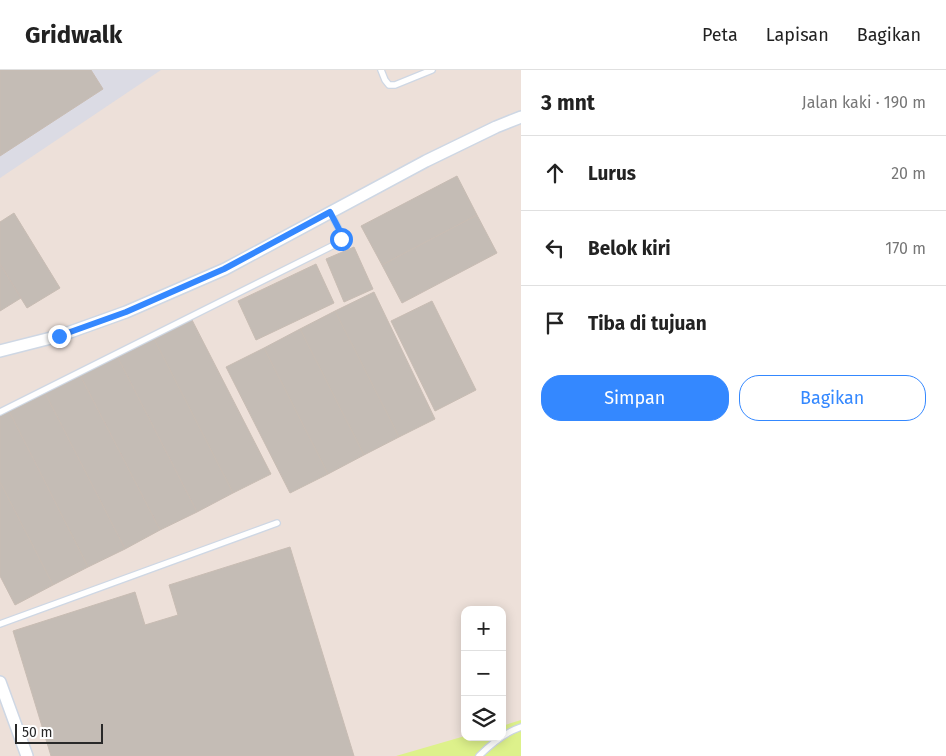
<!DOCTYPE html>
<html lang="id">
<head>
<meta charset="utf-8">
<style>
  :root { --surface:#fff; --page:#f6f6f6; --text:#222; --muted:#767676; --line:#e0e0e0; --accent:#3488ff }
  body { margin:0; font-family:"Fira Sans",sans-serif; background:var(--page); color:var(--text) }
  .controls { position:absolute; right:15px; bottom:15px; display:grid; overflow:hidden; border-radius:10px; box-shadow:0 2px 12px #0003 }
  .controls button { width:45px; height:45px; display:grid; place-items:center; padding:0; border:0; border-bottom:1px solid var(--line); background:var(--surface); color:var(--text); font:25px sans-serif }
  .scale { position:absolute; left:15px; bottom:12px; width:88px; box-sizing:border-box; padding-left:5px; border:2px solid #292929; border-top:0; font-size:14px; line-height:18px; white-space:nowrap; color:#292929; -webkit-text-stroke:4px #fff; paint-order:stroke }
  .stop { position:absolute; width:15px; height:15px; margin:-11px; border:4px solid #3488ff; border-radius:50%; background:#fff }
  .stop.end { background:#3488ff; border-color:#fff; box-shadow:0 1px 5px #0008 }
  .list { margin:0; padding:0; list-style:none }
  h2 { display:flex; justify-content:space-between; align-items:center; height:65px; margin:0; padding:0 20px; font-size:21px }
  h2 small { font-size:16px; font-weight:400; color:var(--muted) }
  .list li { display:grid; grid-template-columns:32px 1fr auto; gap:15px; align-items:center; box-sizing:border-box; height:75px; padding:0 20px; border-top:1px solid var(--line) }
  .list b { display:block; font-size:19px; white-space:nowrap }
  .list em { font-size:16px; font-style:normal; color:var(--muted) }
  .actions { display:flex; gap:10px; padding:15px 20px }
  .actions a { flex:1; padding:11px 0; border:1px solid var(--accent); border-radius:20px; text-align:center; font-size:18px; color:var(--accent) }
  .actions .main { background:var(--accent); color:#fff }
  .icon { flex:none; width:28px; height:28px; fill:none; stroke:currentColor; stroke-width:2; stroke-linecap:round; stroke-linejoin:round }
  .map { position:relative; flex:none; width:521px; height:686px; overflow:hidden }
  header { display:flex; align-items:center; gap:30px; box-sizing:border-box; height:70px; padding:0 25px; background:var(--surface); border-bottom:1px solid var(--line) }
  header strong { font-size:24px }
  nav { display:flex; gap:28px; margin-inline-start:auto; font-size:18px }
  main { display:flex }
  aside { flex:1; background:var(--surface) }
  .map>svg:first-child { display:block }
</style>
</head>
<body>
<header>
<strong>Gridwalk</strong>
<nav><a>Peta</a><a>Lapisan</a><a>Bagikan</a></nav>
</header>
<main>
<div class="map">
<svg width="521" height="686" viewBox="0 0 521 686">
  <rect width="100%" height="100%" fill="#ede0d9"/>
  <!-- industrial -->
  <path fill="#dbdbe4" d="M0 0H161L0 108Z"/>
  <!-- pitch -->
  <path fill="#ddf18b" d="M521 650V686H396L465 666 502 667V656Z"/>
  <!-- building -->
  <g fill="#c4bcb5" stroke="#c8bcb3">
    <path d="M0 0H91L103 19 0 86Z"/>
    <path d="M457 106 477 145 382 195 361 156Z"/>
    <path d="M14 143 60 218 27 238 0 194V152Z"/>
    <path d="M477 145 497 183 402 233 382 195Z"/>
    <path d="M354 177 373 219 344 232 326 189Z"/>
    <path d="M0 194 21 228 0 241Z"/>
    <path d="M316 194 334 233 256 270 238 231Z"/>
    <path d="M374 222 435 349 399 367 335 241Z"/>
    <path d="M432 231 476 320 435 341 391 251Z"/>
    <path d="M335 241 399 367 364 385 300 259Z"/>
    <path d="M191 248 271 404 233 423 153 267Z"/>
    <path d="M300 259 364 385 328 404 264 278Z"/>
    <path d="M153 267 233 423 197 442 117 286Z"/>
    <path d="M264 278 328 404 290 423 226 297Z"/>
    <path d="M117 286 197 442 160 460 80 305Z"/>
    <path d="M80 305 160 460 125 479 45 323Z"/>
    <path d="M45 323 125 479 88 497 9 341Z"/>
    <path d="M9 341 88 497 53 515 0 412V346Z"/>
    <path d="M0 412 53 515 15 535 0 506Z"/>
    <path d="M290 477 354 686H51L13 561 135 522 145 555 178 545 169 515Z"/>
  </g>
  <g fill="none" stroke-linecap="round" stroke-linejoin="round">
    <defs>
      <g id="service">
        <path d="M381 0 385 10 389 15H395L432 0"/>
        <path d="M0 342 336 174 341 169V163L330 142"/>
        <path d="M0 554 277 453"/>
        <path d="M479 686C490 675 506 662 521 657"/>
      </g>
      <g id="minor">
        <path d="M0 281 59 266 126 242 225 199 426 91 496 57 521 47"/>
        <path d="M0 612 27 686"/>
      </g>
    </defs>
    <!-- service casing -->
    <use href="#service" stroke="#ced7e4" stroke-width="8"/>
    <!-- minor casing -->
    <use href="#minor" stroke="#ced7e4" stroke-width="14"/>
    <!-- service -->
    <use href="#service" stroke="#fff" stroke-width="5.5"/>
    <!-- minor -->
    <use href="#minor" stroke="#fff" stroke-width="11"/>
  </g>
  <g fill="none" stroke-linecap="round" stroke-linejoin="round">
    <!-- route -->
    <path stroke="#3488ff" stroke-width="6" d="M59 266 126 242 224 199 330 142 341 163V169"/>
  </g>
</svg>
<div class="controls">
<button>+</button>
<button>−</button>
<button><svg class="icon" aria-label="layers" viewBox="0 0 24 24"><path d="M12 4l9 5-9 5-9-5zM3 14l9 5 9-5"/></svg></button>
</div>
<div class="scale">50 m</div>
<div class="stop" style="left:341px;top:169px"></div>
<div class="stop end" style="left:59px;top:266px"></div>
</div>
<aside>
<h2>3 mnt<small>Jalan kaki · 190 m</small></h2>
<ul class="list">
<li><svg class="icon" aria-label="ahead" viewBox="0 0 24 24"><path d="M12 20V5M6 11l6-6 6 6"/></svg><div><b>Lurus</b></div><em>20 m</em></li>
<li><svg class="icon" aria-label="left" viewBox="0 0 24 24"><path d="M17 20v-9H6M10 6l-5 5 5 5"/></svg><div><b>Belok kiri</b></div><em>170 m</em></li>
<li><svg class="icon" aria-label="arrive" viewBox="0 0 24 24"><path d="M6 21V4h12l-3 4 3 4H6"/></svg><div><b>Tiba di tujuan</b></div></li>
</ul>
<div class="actions"><a class="main">Simpan</a><a>Bagikan</a></div>
</aside>
</main>
</body>
</html>
